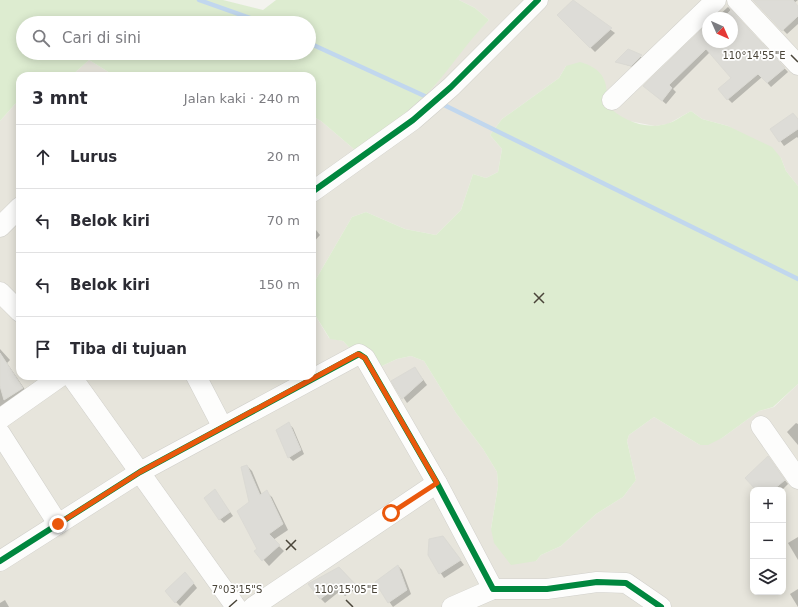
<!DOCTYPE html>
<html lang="id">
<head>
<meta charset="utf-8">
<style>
  :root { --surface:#fff; --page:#f2f2f3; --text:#2b2b33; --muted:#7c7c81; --line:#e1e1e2 }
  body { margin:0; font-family:"DejaVu Sans",sans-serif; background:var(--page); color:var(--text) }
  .controls { position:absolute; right:12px; bottom:12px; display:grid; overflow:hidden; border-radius:8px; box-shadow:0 2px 10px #0003 }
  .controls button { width:36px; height:36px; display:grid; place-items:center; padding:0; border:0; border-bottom:1px solid var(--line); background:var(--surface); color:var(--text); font:20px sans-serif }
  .compass { position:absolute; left:702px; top:12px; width:36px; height:36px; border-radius:50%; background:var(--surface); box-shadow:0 2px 10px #0003; rotate:135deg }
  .stop { position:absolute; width:12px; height:12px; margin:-9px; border:3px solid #ea580c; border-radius:50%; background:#fff }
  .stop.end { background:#ea580c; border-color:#fff; box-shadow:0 1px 4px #0008 }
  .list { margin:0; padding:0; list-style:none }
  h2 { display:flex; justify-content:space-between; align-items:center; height:52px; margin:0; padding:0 16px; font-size:17px }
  h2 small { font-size:13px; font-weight:400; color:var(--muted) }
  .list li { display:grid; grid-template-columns:26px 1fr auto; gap:12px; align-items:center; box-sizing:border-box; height:64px; padding:0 16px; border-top:1px solid var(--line) }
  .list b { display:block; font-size:15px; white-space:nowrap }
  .list em { font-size:13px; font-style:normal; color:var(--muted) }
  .icon { flex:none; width:22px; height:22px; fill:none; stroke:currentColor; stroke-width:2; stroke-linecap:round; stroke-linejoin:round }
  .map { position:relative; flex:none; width:798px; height:607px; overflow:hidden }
  .search { position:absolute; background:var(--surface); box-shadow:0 2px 10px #0003; left:16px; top:16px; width:300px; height:44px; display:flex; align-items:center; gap:10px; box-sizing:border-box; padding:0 14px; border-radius:22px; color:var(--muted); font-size:15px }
  .panel { position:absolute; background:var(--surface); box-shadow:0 2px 10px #0003; left:16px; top:72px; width:300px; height:308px; border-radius:12px }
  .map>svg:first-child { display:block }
</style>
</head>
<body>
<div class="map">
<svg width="798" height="607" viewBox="0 0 798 607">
  <rect width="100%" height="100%" fill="#f3f3ee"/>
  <!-- residential -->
  <g fill="#e7e5dc" fill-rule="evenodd">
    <path d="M459 0H798V186L786 171 781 158 728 126 702 119 691 111 668 124 655 126 629 121 616 115 566 66 559 78 502 119 490 135 502 149 498 172 486 178 473 174 461 210 436 235 405 229 366 212 352 217 312 286V116L321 121 355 150 403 114 435 85 471 38 489 20 475 8ZM708 18H732V42H708Z"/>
    <path d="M89 60 115 76H71Z"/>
    <path d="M20 101V376H312V310L329 338 343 341 371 371 397 359 411 356 424 361 456 413 483 449 497 472 498 486 491 529 536 561 541 555 561 546 596 514 623 497 636 480 627 441 629 435 654 417 700 445 722 438 759 411 774 407 798 384V607H0V121L15 104ZM753 490H783V592H753Z"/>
  </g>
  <!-- green -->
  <g fill="#ddecd0" fill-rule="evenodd">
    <path d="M0 0H223L263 10 276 0H459L475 8 489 20C469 40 454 63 436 84 413 110 382 130 355 150L321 121 312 116V76H115L89 60 71 76H20V101L15 104 0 121ZM23 23H309V53H23Z"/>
    <path d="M580 62C604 69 608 81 607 105 621 120 645 130 666 124 675 122 683 115 691 111L702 119 728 126 772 147 781 158 786 171 798 186V384L773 407 759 411 722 438 708 445H700L654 417 629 435 627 441 636 480 623 497 596 514 561 546 541 555 536 561 511 565 494 543 491 529 498 486 497 472 483 449 456 413 424 361 411 356 397 359 371 371 343 341 330 339 312 310V286L352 217 366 212 405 229 436 235 461 210 473 174 486 178 498 172 502 149 490 135 502 119 559 78 566 66Z"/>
  </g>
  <!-- shadow -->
  <g fill="#0003">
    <path d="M754 0H798L794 3 798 7V24L787 34Z"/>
    <path d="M573 2 615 33 595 52 558 15Z"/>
    <path d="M728 7 788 72 771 87 762 77 732 103 728 99 733 78 710 52 673 89 676 92 666 104 645 86 708 26V42H732V18H716Z"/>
    <path d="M628 50 643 58 633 67 617 62Z"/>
    <path d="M793 114 798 119V138L797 137 784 146 772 129Z"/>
    <path d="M312 225 320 235 312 244Z"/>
    <path d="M0 349 10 360 7 363 28 394 0 412Z"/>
    <path d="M415 368 427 385 407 403 393 381Z"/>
    <path d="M796 423 798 424V445L787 432Z"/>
    <path d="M289 424 293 428 304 454 293 461 289 457Z"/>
    <path d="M768 458 788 484 782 490H757Z"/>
    <path d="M247 466 252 471 262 495 266 492 272 497 288 530 273 540 284 551 269 566 256 551 258 549 250 503Z"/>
    <path d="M215 491 233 516 224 523 220 519Z"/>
    <path d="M798 537V560L788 543Z"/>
    <path d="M447 542 464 565 444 578 429 555Z"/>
    <path d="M398 566 402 570 411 594 393 607 376 583Z"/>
    <path d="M343 572 358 588 345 596 340 591 325 603 321 599Z"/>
    <path d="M189 577 197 588 180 606 176 602Z"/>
    <path d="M798 589V607L790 594Z"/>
    <path d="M5 600 9 607H0V603Z"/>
  </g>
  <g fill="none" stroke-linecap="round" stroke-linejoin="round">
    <!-- stream -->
    <g stroke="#c1d7ee" stroke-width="4.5">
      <path d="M199 0 264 23"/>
      <path d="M309 43 429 98"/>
      <path d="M440 103 798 279"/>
    </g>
  </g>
  <!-- building -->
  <g fill="#dddcd7" stroke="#dbdad4">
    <path d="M573 0 612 28 590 48 557 15Z"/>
    <path d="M753 0H793L798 6V16L782 31Z"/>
    <path d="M731 10 785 68 767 83 758 74 727 100 718 89 731 78 706 49 669 85 672 88 662 101 643 86 706 25 708 28V42H732V18H723Z"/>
    <path d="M628 49 642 55 631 66 615 62Z"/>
    <path d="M793 113 798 119V129L779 142 770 129Z"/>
    <path d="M0 353 23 388 4 400 0 386Z"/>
    <path d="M415 367 423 380 402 399 391 381Z"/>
    <path d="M289 422 301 450 288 458 276 430Z"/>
    <path d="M768 456 785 480 773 490H756L745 478Z"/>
    <path d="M247 465 260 495 267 490 283 524 269 534 280 545 262 561 254 551 257 549 237 511 249 502 241 467Z"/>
    <path d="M215 489 230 512 219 520 204 498Z"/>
    <path d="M443 536 461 560 439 574 428 555 429 539Z"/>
    <path d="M398 565 407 590 388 603 375 582Z"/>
    <path d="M339 567 355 584 340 592 336 588 320 599 308 584Z"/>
    <path d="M185 572 194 583 175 603 165 591Z"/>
  </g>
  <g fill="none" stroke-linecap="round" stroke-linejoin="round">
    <defs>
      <g id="minor">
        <path d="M737 0 798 65"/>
        <path d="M612 100 716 0"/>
        <path d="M312 192 413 120 451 87 538 0"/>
        <path d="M0 227 20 207"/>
        <path d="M0 292 20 312"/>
        <path d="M71 376 236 607"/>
        <path d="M196 376 222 426"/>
        <path d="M0 419 61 376"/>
        <path d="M761 426 798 479"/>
        <path d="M0 433 58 524"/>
        <path d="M0 561 140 472 359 354 365 358 437 483 493 589H547L597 582 626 583 661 607"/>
        <path d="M253 607 437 483"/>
        <path d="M452 607 493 589"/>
      </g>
    </defs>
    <!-- minor casing -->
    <use href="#minor" stroke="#d1d0cb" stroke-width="21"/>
    <!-- minor -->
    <use href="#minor" stroke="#fdfdfc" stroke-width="20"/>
    <defs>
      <g id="cycleway">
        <path d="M312 192 413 120 451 87 538 0"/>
        <path d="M0 561 140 472 359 354 365 358 437 483 493 589H547L597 582 626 583 661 607"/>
      </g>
    </defs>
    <!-- cycleway casing -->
    <use href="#cycleway" stroke="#fff" stroke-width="8"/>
    <!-- cycleway -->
    <use href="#cycleway" stroke="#00873e" stroke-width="6"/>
  </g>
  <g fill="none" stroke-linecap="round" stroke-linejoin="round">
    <!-- route -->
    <path stroke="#ea580c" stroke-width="5" d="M58 524 140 472 358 354 365 358 437 483 391 513"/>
  </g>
  <!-- ticks -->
  <path fill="none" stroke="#4a4539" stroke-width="1.5" d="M791 55 798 62M534 293 544 303M534 303 544 293M286 540 296 550M286 550 296 540M346 600 353 607M229 607 237 600"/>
  <g font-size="10" text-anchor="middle" fill="#4a4539" stroke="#fff" stroke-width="3.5" stroke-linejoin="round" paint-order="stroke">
    <text x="754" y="59">110°14'55"E</text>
    <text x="237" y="593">7°03'15"S</text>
    <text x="346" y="593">110°15'05"E</text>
  </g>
</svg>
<div class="controls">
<button>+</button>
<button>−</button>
<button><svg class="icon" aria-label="layers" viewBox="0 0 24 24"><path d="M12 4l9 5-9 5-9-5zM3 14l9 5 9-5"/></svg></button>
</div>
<svg class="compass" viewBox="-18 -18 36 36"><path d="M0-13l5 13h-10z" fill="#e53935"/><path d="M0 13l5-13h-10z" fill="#7c7c81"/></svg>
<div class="stop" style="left:391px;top:513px"></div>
<div class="stop end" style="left:58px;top:524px"></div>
<div class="search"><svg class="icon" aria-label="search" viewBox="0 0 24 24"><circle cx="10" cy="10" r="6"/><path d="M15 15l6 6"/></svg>Cari di sini</div>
<section class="panel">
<h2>3 mnt<small>Jalan kaki · 240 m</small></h2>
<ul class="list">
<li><svg class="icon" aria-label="ahead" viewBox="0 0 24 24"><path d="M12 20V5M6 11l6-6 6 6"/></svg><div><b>Lurus</b></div><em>20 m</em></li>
<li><svg class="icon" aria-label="left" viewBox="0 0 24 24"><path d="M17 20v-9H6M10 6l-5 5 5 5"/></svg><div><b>Belok kiri</b></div><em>70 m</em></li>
<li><svg class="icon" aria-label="left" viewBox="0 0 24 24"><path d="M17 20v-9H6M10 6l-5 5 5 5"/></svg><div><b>Belok kiri</b></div><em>150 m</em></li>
<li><svg class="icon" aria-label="arrive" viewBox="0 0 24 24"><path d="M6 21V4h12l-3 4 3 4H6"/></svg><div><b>Tiba di tujuan</b></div></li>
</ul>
</section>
</div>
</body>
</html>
